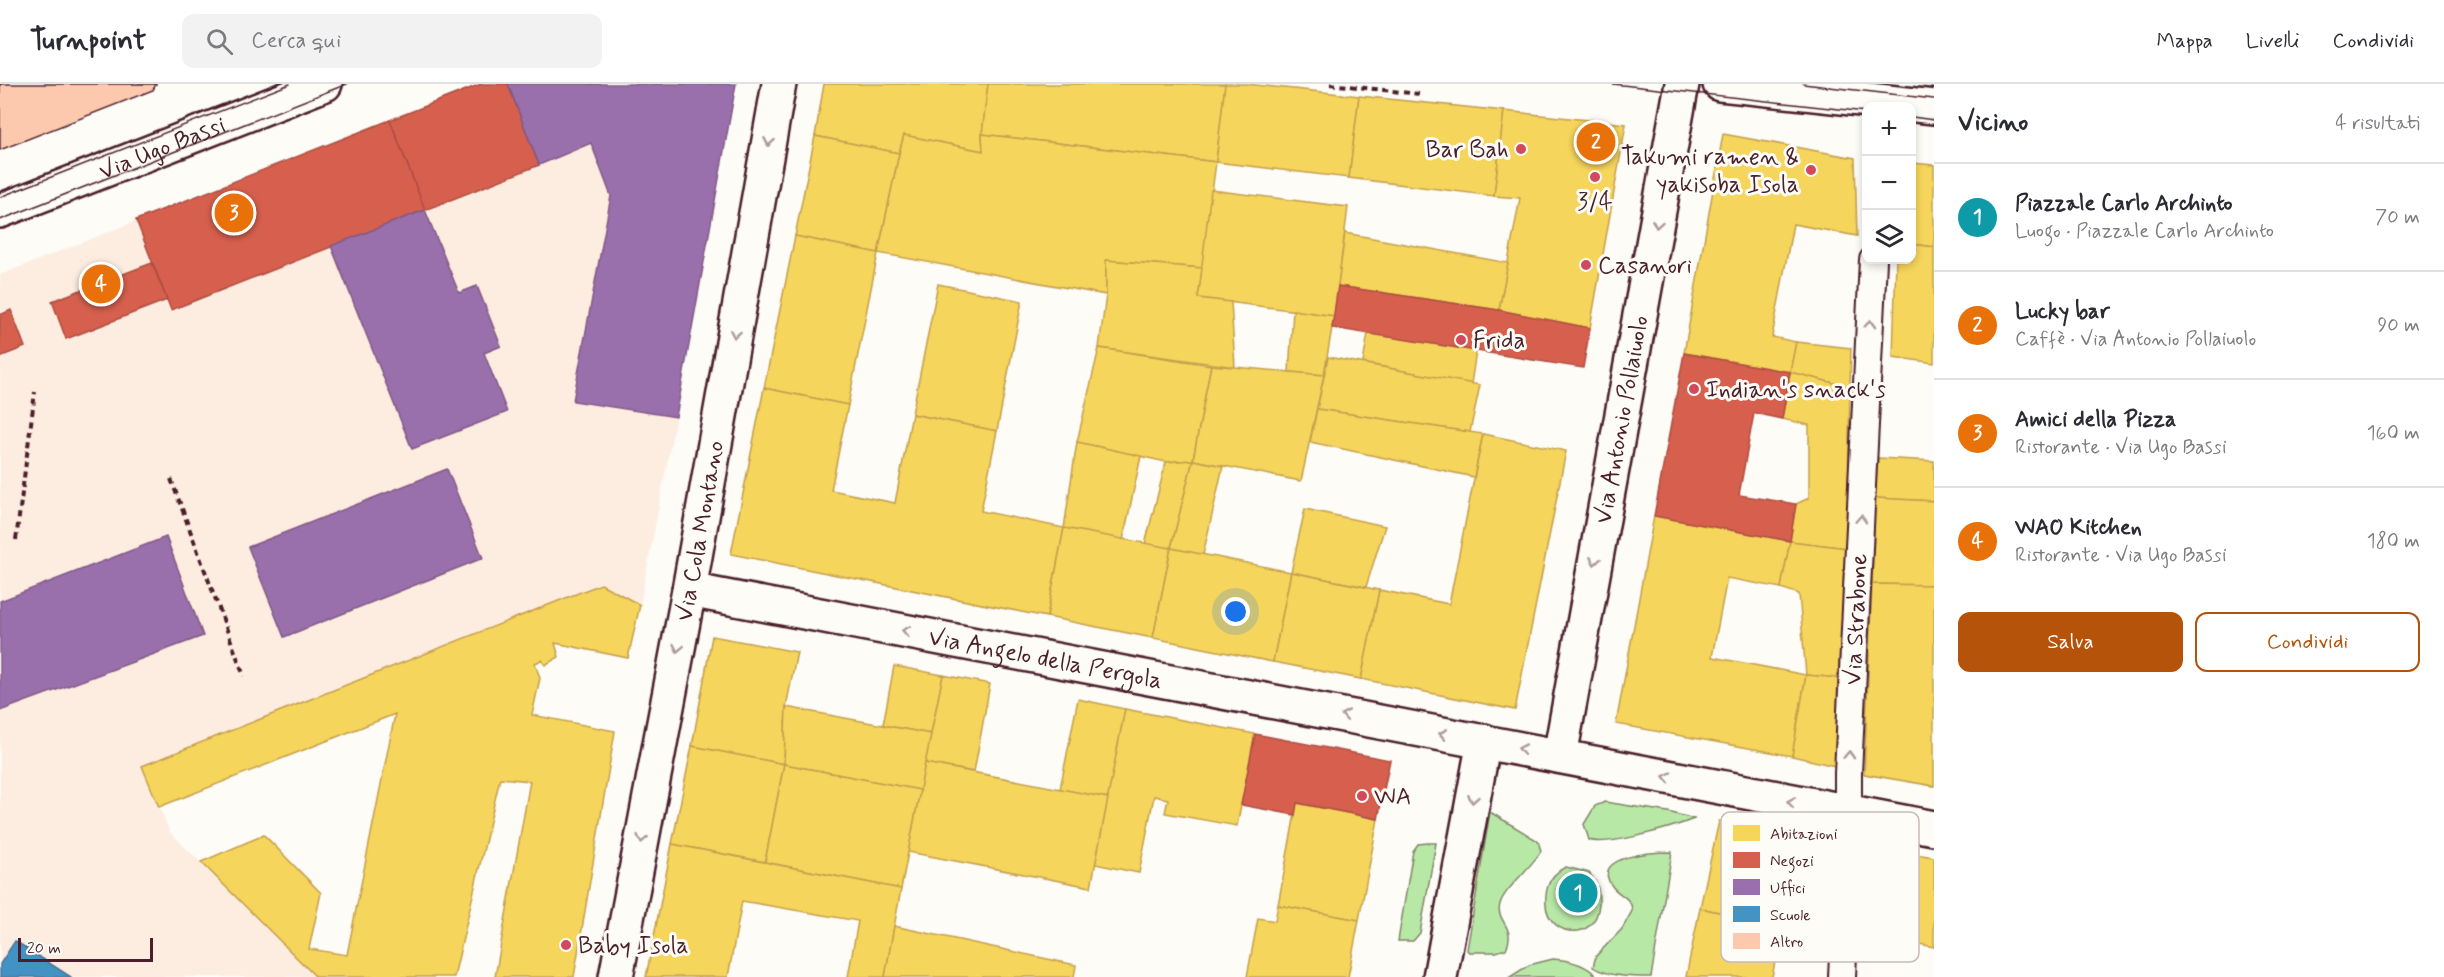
<!DOCTYPE html>
<html lang="it">
<head>
<meta charset="utf-8">
<style>
  :root { --surface:#fff; --page:#f2f2f3; --text:#2b2b33; --muted:#7c7c81; --line:#e1e1e2; --accent:#b45309 }
  body { margin:0; font-family:Mynerve,sans-serif; background:var(--page); color:var(--text) }
  .controls { position:absolute; right:18px; top:18px; display:grid; overflow:hidden; border-radius:12px; box-shadow:0 3px 9px #0003 }
  .controls button { width:54px; height:54px; display:grid; place-items:center; padding:0; border:0; border-bottom:2px solid var(--line); background:var(--surface); color:var(--text); font:30px sans-serif }
  .scale { position:absolute; left:18px; bottom:15px; width:135px; box-sizing:border-box; padding-left:6px; border:3px solid #4a1f2b; border-top:0; font-size:16px; line-height:21px; white-space:nowrap; color:#4a1f2b; -webkit-text-stroke:4px #fdfcf7; paint-order:stroke }
  .you { position:absolute; left:1236px; top:528px; width:21px; height:21px; margin:-15px; border:4px solid #fff; border-radius:50%; background:#1a73e8; box-shadow:0 0 0 9px #1a73e833 }
  .badge { display:grid; place-items:center; width:39px; height:39px; border-radius:50%; background:var(--accent); color:#fff; font-size:20px; font-weight:700 }
  .pin { position:absolute; translate:-50% -50%; border:3px solid #fff; box-shadow:0 2px 6px #0006 }
  .list { margin:0; padding:0; list-style:none }
  h2 { display:flex; justify-content:space-between; align-items:center; height:78px; margin:0; padding:0 24px; font-size:26px }
  h2 small { font-size:20px; font-weight:400; color:var(--muted) }
  .list li { display:grid; grid-template-columns:39px 1fr auto; gap:18px; align-items:center; box-sizing:border-box; height:108px; padding:0 24px; border-top:2px solid var(--line) }
  .list b { display:block; font-size:22px; white-space:nowrap }
  .list p { margin:0; font-size:20px; white-space:nowrap; color:var(--muted) }
  .list em { font-size:20px; font-style:normal; color:var(--muted) }
  .actions { display:flex; gap:12px; padding:18px 24px }
  .actions a { flex:1; padding:14px 0; border:2px solid var(--accent); border-radius:12px; text-align:center; font-size:21px; color:var(--accent) }
  .actions .main { background:var(--accent); color:#fff }
  .icon { flex:none; width:33px; height:33px; fill:none; stroke:currentColor; stroke-width:2; stroke-linecap:round; stroke-linejoin:round }
  .map { position:relative; flex:none; width:1934px; height:893px; overflow:hidden }
  header { display:flex; align-items:center; gap:36px; box-sizing:border-box; height:84px; padding:0 30px; background:var(--surface); border-bottom:2px solid var(--line) }
  header strong { font-size:28px }
  nav { display:flex; gap:33px; margin-inline-start:auto; font-size:21px }
  .search { width:420px; height:54px; background:var(--page); display:flex; align-items:center; gap:15px; box-sizing:border-box; padding:0 21px; border-radius:12px; color:var(--muted); font-size:22px }
  main { display:flex }
  aside { flex:1; background:var(--surface) }
  .map>svg:first-child { display:block }
</style>
</head>
<body>
<header>
<strong>Turnpoint</strong>
<div class="search"><svg class="icon" aria-label="search" viewBox="0 0 24 24"><circle cx="10" cy="10" r="6"/><path d="M15 15l6 6"/></svg>Cerca qui</div>
<nav><a>Mappa</a><a>Livelli</a><a>Condividi</a></nav>
</header>
<main>
<div class="map">
<svg width="1934" height="893" viewBox="0 0 1934 893">
  <rect width="100%" height="100%" fill="#fdfcf7"/>
  <filter id="ink" filterUnits="userSpaceOnUse"><feTurbulence type="fractalNoise" baseFrequency=".0167" numOctaves="2"/><feDisplacementMap in="SourceGraphic" scale="12" xChannelSelector="R" yChannelSelector="G"/><feConvolveMatrix kernelMatrix="1 2 1 2 8 2 1 2 1" color-interpolation-filters="sRGB"/></filter>
  <g filter="url(#ink)">
    <!-- built -->
    <path fill="#fdede1" d="M481 0H736L676 333 640 521 601 500 142 682 170 748 316 893H0V191Z"/>
    <!-- green -->
    <g fill="#b8e8a6" stroke="#818468" stroke-width="1.5">
      <path d="M1605 718 1668 728 1694 735C1674 743 1607 763 1589 756L1584 740 1595 722Z"/>
      <path d="M1490 728 1538 757 1541 767C1532 783 1504 805 1500 820 1495 838 1517 842 1506 865L1496 868H1469L1467 866Z"/>
      <path d="M1428 759H1436L1420 849 1413 857H1398L1413 767 1418 760Z"/>
      <path d="M1672 768 1651 893C1633 893 1608 893 1593 883L1596 872 1622 845 1632 827C1632 813 1619 812 1612 802 1589 771 1656 768 1672 768Z"/>
      <path d="M1566 783 1589 789C1598 799 1599 807 1599 819 1597 862 1541 853 1546 812 1547 798 1553 789 1566 783Z"/>
      <path d="M1553 875C1570 876 1586 880 1598 893H1510L1529 881Z"/>
    </g>
    <!-- homes -->
    <g fill="#f6d55c" stroke="#c29e4d" stroke-width="1.5">
      <path d="M824 0H988L982 50 983 67 904 51 899 69 815 52Z"/>
      <path d="M988 0H1225L1216 78 982 50Z"/>
      <path d="M1225 0H1246L1359 12 1349 94 1216 78Z"/>
      <path d="M1359 12 1504 27 1494 112 1349 94Z"/>
      <path d="M1504 27 1626 40 1590 244 1499 226 1520 114 1494 112Z"/>
      <path d="M982 50 1216 78 1202 184 1106 176V211L878 169 899 69 904 51 983 67Z"/>
      <path d="M1723 50 1855 74 1857 152 1793 140 1772 253 1796 258 1790 288 1684 269Z"/>
      <path d="M815 52 899 69 878 169 795 152Z"/>
      <path d="M1912 79 1934 81V163L1912 160Z"/>
      <path d="M1211 106 1348 123 1334 232 1198 214Z"/>
      <path d="M1345 149 1508 179 1499 226 1338 202Z"/>
      <path d="M795 152 878 169 848 321 764 304Z"/>
      <path d="M1912 160 1934 163V279L1893 273 1896 176H1912Z"/>
      <path d="M1106 176 1202 184 1198 214 1231 218 1235 283 1099 264 1106 211Z"/>
      <path d="M938 200 1022 217 997 347 912 330Z"/>
      <path d="M1293 226 1334 232 1324 291 1289 288Z"/>
      <path d="M1368 249 1476 267 1471 300 1363 279Z"/>
      <path d="M1796 258 1851 264 1850 303 1790 288Z"/>
      <path d="M1099 264 1211 281 1193 376 1166 378 1077 358Z"/>
      <path d="M1328 273 1480 301 1470 348 1317 325Z"/>
      <path d="M1211 281 1324 291 1301 397 1193 376Z"/>
      <path d="M1790 288 1850 303 1847 464 1790 457 1796 420 1809 414V341L1782 335Z"/>
      <path d="M764 304 848 321 831 406 895 419 912 330 997 347 981 427 1064 444 1047 533 731 470Z"/>
      <path d="M1317 325 1483 350 1474 393 1310 358Z"/>
      <path d="M1483 350 1566 367 1515 626 1361 595 1379 506 1449 520Z"/>
      <path d="M1077 358 1141 372 1123 456 1064 444Z"/>
      <path d="M1878 374 1934 377V417L1875 414Z"/>
      <path d="M1193 376 1171 464 1145 460 1166 378Z"/>
      <path d="M1193 376 1223 382 1203 471 1171 464Z"/>
      <path d="M1875 414 1934 417V501L1872 500Z"/>
      <path d="M1305 425 1385 442 1366 503 1291 488Z"/>
      <path d="M1654 432 1790 457 1781 504 1727 494 1712 573 1806 591 1792 672 1616 640Z"/>
      <path d="M1064 444 1171 464 1153 554 1047 533Z"/>
      <path d="M1790 457 1847 464 1838 594 1806 591 1799 510 1781 504Z"/>
      <path d="M1171 464 1291 488 1273 578 1153 554Z"/>
      <path d="M1291 488 1379 506 1361 595 1273 578Z"/>
      <path d="M601 500 640 521 628 574 555 559 559 573 545 581 542 576 535 579 540 594 532 631 615 647 574 893H495L530 697 500 694 454 893H316L201 778 264 751 321 809 309 865 347 871 395 630 159 723 142 682Z"/>
      <path d="M1872 500 1934 501V702L1864 690Z"/>
      <path d="M712 552 797 568 786 623 784 680 692 662Z"/>
      <path d="M894 582 943 591 931 650 883 641Z"/>
      <path d="M943 591 990 600 974 688 925 679Z"/>
      <path d="M1806 591 1838 594 1835 682 1792 672Z"/>
      <path d="M1078 615 1125 625 1108 714 1060 705Z"/>
      <path d="M786 623 931 650 920 706 784 680Z"/>
      <path d="M1125 625 1255 650 1237 742 1165 729 1168 715 1154 712 1139 789 1095 780Z"/>
      <path d="M692 662 784 680 765 778 672 760Z"/>
      <path d="M925 679 1108 714 1091 803 908 768Z"/>
      <path d="M784 680 920 706 901 805 765 778Z"/>
      <path d="M1297 719 1378 735 1359 836 1278 821Z"/>
      <path d="M1719 737 1832 759 1831 838 1784 825V833L1739 823 1737 832 1700 824Z"/>
      <path d="M672 760 901 805 885 893H848L858 837 742 817 728 893H646Z"/>
      <path d="M1864 762 1934 773V863L1861 848Z"/>
      <path d="M1278 821 1359 836 1348 893H1247L1258 834 1275 837Z"/>
      <path d="M1739 823 1784 833 1772 893H1686L1700 824 1737 832Z"/>
      <path d="M894 842 1076 881 1074 893H885Z"/>
    </g>
    <!-- shops -->
    <g fill="#d6604d" stroke="#ac4c43" stroke-width="1.5">
      <path d="M481 0H508L539 81 425 126 390 36Z"/>
      <path d="M390 36 425 126 171 226 136 136Z"/>
      <path d="M152 179 167 216 66 255 52 217Z"/>
      <path d="M1338 202 1499 226 1590 244 1583 284 1332 244Z"/>
      <path d="M11 226 25 263 0 273V231Z"/>
      <path d="M1684 269 1790 288 1782 335 1754 329 1739 411 1796 420 1790 457 1654 432Z"/>
      <path d="M1255 650 1390 676 1378 735 1297 719 1295 731 1241 721Z"/>
    </g>
    <!-- offices -->
    <g fill="#9970ab" stroke="#815885" stroke-width="1.5">
      <path d="M508 0H736L676 333 573 317 611 112 591 59 539 81Z"/>
      <path d="M425 126 459 209 477 202 501 262 484 269 507 328 412 365 331 162Z"/>
      <path d="M447 385 483 474 284 553 248 463Z"/>
      <path d="M166 453 203 552 0 627V517Z"/>
    </g>
    <!-- schools -->
    <path fill="#4393c3" stroke="#457095" stroke-width="1.5" d="M15 857 32 868 71 893H0V880Z"/>
    <!-- building -->
    <path fill="#fdc9ae" stroke="#4a1f2b" stroke-width="1.5" d="M0 0H156L153 6 0 66Z"/>
    <g fill="none" stroke-linecap="round" stroke-linejoin="round">
      <defs>
        <g id="service">
          <path id="s1" d="M1842 893 1848 754V689L1873 176"/>
        </g>
        <g id="minor">
          <path d="M1720 0 1934 23"/>
          <path id="s2" d="M0 127 325 0"/>
          <path id="s3" d="M689 506 1934 744"/>
          <path id="s4" d="M1560 672 1682 0"/>
          <path id="s5" d="M616 893 689 506 779 0"/>
          <path d="M1440 893 1484 657"/>
        </g>
      </defs>
      <!-- service casing -->
      <use href="#service" stroke="#4a1f2b" stroke-width="30"/>
      <!-- minor casing -->
      <use href="#minor" stroke="#4a1f2b" stroke-width="38"/>
      <!-- path -->
      <g stroke="#4a1f2b" stroke-width="4" stroke-dasharray="6 4.5" stroke-linecap="butt">
        <path d="M1330 0 1419 10"/>
        <path d="M171 395 244 592"/>
        <path d="M16 456 35 308"/>
      </g>
      <!-- service -->
      <use href="#service" stroke="#fdfcf7" stroke-width="26"/>
      <!-- minor -->
      <use href="#minor" stroke="#fdfcf7" stroke-width="33"/>
      <!-- tram -->
      <g stroke="#4a1f2b" stroke-width="1.5">
        <path d="M1613 0 1866 28"/>
        <path d="M1803 0 1934 15"/>
        <path d="M1912 33 1934 36"/>
        <path d="M0 113 290 0"/>
        <path d="M0 136 347 0"/>
      </g>
    </g>
    <!-- one-way arrows -->
    <defs><path id="oneway-chevron" d="M-2-3.5L2.5 0L-2 3.5" fill="none" stroke-width="1.6" stroke-linecap="round" stroke-linejoin="round" transform="scale(1.5)"/></defs>
    <g stroke="#ac999b">
      <use href="#oneway-chevron" transform="translate(769 58) rotate(100)"/>
      <use href="#oneway-chevron" transform="translate(1657 140) rotate(100)"/>
      <use href="#oneway-chevron" transform="translate(1870 240) rotate(-87)"/>
      <use href="#oneway-chevron" transform="translate(735 250) rotate(100)"/>
      <use href="#oneway-chevron" transform="translate(1861 435) rotate(-87)"/>
      <use href="#oneway-chevron" transform="translate(1595 477) rotate(100)"/>
      <use href="#oneway-chevron" transform="translate(906 547) rotate(-169)"/>
      <use href="#oneway-chevron" transform="translate(678 564) rotate(101)"/>
      <use href="#oneway-chevron" transform="translate(1345 631) rotate(-169)"/>
      <use href="#oneway-chevron" transform="translate(1443 650) rotate(-170)"/>
      <use href="#oneway-chevron" transform="translate(1522 665) rotate(-169)"/>
      <use href="#oneway-chevron" transform="translate(1849 671) rotate(-87)"/>
      <use href="#oneway-chevron" transform="translate(1667 693) rotate(-168)"/>
      <use href="#oneway-chevron" transform="translate(1473 715) rotate(100)"/>
      <use href="#oneway-chevron" transform="translate(1791 718) rotate(-169)"/>
      <use href="#oneway-chevron" transform="translate(642 755) rotate(101)"/>
    </g>
  </g>
  <!-- markers -->
  <g fill="#d1495b" stroke="#fdfcf7" stroke-width="2">
    <circle cx="1521" cy="65" r="6"/>
    <circle cx="1811" cy="86" r="6"/>
    <circle cx="1595" cy="93" r="6"/>
    <circle cx="1586" cy="181" r="6"/>
    <circle cx="1461" cy="256" r="6"/>
    <circle cx="1694" cy="305" r="6"/>
    <circle cx="1362" cy="712" r="6"/>
    <circle cx="566" cy="861" r="6"/>
  </g>
  <g text-anchor="middle" stroke-width="6" stroke-linejoin="round" paint-order="stroke">
    <!-- street labels -->
    <g font-size="24" fill="#4a1f2b" stroke="#fdfcf7">
      <text dy="8" stroke="none"><textPath href="#s2" startOffset="174">Via Ugo Bassi</textPath></text>
      <text dy="8" stroke="none"><textPath href="#s4" startOffset="342">Via Antonio Pollaiuolo</textPath></text>
      <text dy="8" stroke="none"><textPath href="#s5" startOffset="454">Via Cola Montano</textPath></text>
      <text dy="8" stroke="none"><textPath href="#s1" startOffset="358">Via Strabone</textPath></text>
      <text dy="8" stroke="none"><textPath href="#s3" startOffset="363">Via Angelo della Pergola</textPath></text>
    </g>
    <!-- poi labels -->
    <g font-size="24" fill="#4a1f2b" stroke="#fdfcf7" text-anchor="start">
      <text x="1509" y="73" text-anchor="end">Bar Bah</text>
      <text x="1799" y="80" text-anchor="end">Takumi ramen &amp;<tspan x="1799" dy="28">yakisoba Isola</tspan></text>
      <text x="1595" y="125" text-anchor="middle">3/4</text>
      <text x="1598" y="189">Casanori</text>
      <text x="1473" y="264">Frida</text>
      <text x="1706" y="313">Indian's snack's</text>
      <text x="1374" y="720">WA</text>
      <text x="578" y="869">Baby Isola</text>
    </g>
  </g>
  <!-- legend -->
  <rect x="1721" y="728" width="198" height="150" rx="9" fill="#fdfcf7" stroke="#c7baba" stroke-width="1.5"/>
  <rect x="1733" y="741" width="27" height="16" fill="#f6d55c"/>
  <rect x="1733" y="768" width="27" height="16" fill="#d6604d"/>
  <rect x="1733" y="795" width="27" height="16" fill="#9970ab"/>
  <rect x="1733" y="822" width="27" height="16" fill="#4393c3"/>
  <rect x="1733" y="849" width="27" height="16" fill="#fdc9ae"/>
  <g font-size="16" fill="#4a1f2b">
    <text x="1770" y="755">Abitazioni</text>
    <text x="1770" y="782">Negozi</text>
    <text x="1770" y="809">Uffici</text>
    <text x="1770" y="836">Scuole</text>
    <text x="1770" y="863">Altro</text>
  </g>
</svg>
<div class="controls">
<button>+</button>
<button>−</button>
<button><svg class="icon" aria-label="layers" viewBox="0 0 24 24"><path d="M12 4l9 5-9 5-9-5zM3 14l9 5 9-5"/></svg></button>
</div>
<div class="scale">20 m</div>
<div class="you"></div>
<div class="pin badge" style="left:1578px;top:809px;background:#0f9aa8">1</div>
<div class="pin badge" style="left:1596px;top:58px;background:#e8710a">2</div>
<div class="pin badge" style="left:234px;top:129px;background:#e8710a">3</div>
<div class="pin badge" style="left:101px;top:200px;background:#e8710a">4</div>
</div>
<aside>
<h2>Vicino<small>4 risultati</small></h2>
<ul class="list">
<li><span class="badge" style="background:#0f9aa8">1</span><div><b>Piazzale Carlo Archinto</b><p>Luogo · Piazzale Carlo Archinto</p></div><em>70 m</em></li>
<li><span class="badge" style="background:#e8710a">2</span><div><b>Lucky bar</b><p>Caffè · Via Antonio Pollaiuolo</p></div><em>90 m</em></li>
<li><span class="badge" style="background:#e8710a">3</span><div><b>Amici della Pizza</b><p>Ristorante · Via Ugo Bassi</p></div><em>160 m</em></li>
<li><span class="badge" style="background:#e8710a">4</span><div><b>WAO Kitchen</b><p>Ristorante · Via Ugo Bassi</p></div><em>180 m</em></li>
</ul>
<div class="actions"><a class="main">Salva</a><a>Condividi</a></div>
</aside>
</main>
</body>
</html>
